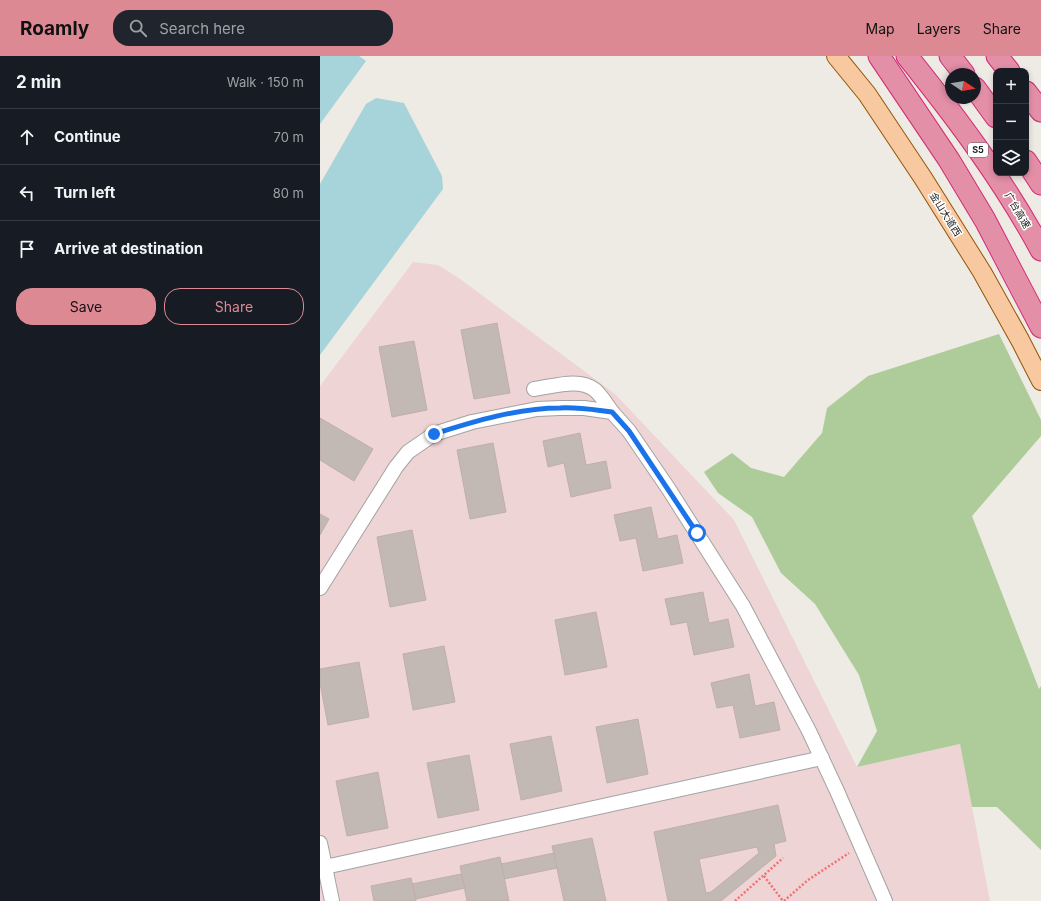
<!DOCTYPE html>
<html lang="en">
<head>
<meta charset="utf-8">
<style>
  :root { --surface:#171b24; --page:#20242c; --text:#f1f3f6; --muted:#9ea1a6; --line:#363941; --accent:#dc8994 }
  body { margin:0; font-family:Inter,"Noto Sans SC",sans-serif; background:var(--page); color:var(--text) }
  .controls { position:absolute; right:12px; top:12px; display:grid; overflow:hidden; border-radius:8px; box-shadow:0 2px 6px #0003 }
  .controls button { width:36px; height:36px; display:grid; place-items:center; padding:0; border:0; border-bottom:1px solid var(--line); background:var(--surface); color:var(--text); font:20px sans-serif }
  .compass { position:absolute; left:625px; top:12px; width:36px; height:36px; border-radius:50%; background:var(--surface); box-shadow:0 2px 6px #0003; rotate:102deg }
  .stop { position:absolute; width:12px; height:12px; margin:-9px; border:3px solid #1a73e8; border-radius:50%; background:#fff }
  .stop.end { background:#1a73e8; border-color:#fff; box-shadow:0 1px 4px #0008 }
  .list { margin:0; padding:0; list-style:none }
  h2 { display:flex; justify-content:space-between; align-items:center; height:52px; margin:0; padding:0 16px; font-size:17px }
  h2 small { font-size:13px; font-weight:400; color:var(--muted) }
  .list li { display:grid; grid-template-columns:26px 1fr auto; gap:12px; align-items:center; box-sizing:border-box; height:56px; padding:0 16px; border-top:1px solid var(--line) }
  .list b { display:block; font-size:15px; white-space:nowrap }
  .list em { font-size:13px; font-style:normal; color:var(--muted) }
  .actions { display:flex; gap:8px; padding:12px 16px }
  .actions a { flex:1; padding:9px 0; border:1px solid var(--accent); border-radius:16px; text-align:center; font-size:14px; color:var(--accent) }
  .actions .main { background:var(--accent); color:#111 }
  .icon { flex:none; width:22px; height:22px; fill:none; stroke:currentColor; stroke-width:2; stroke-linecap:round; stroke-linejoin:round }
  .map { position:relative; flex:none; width:721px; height:845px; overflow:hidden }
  header { display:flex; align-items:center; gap:24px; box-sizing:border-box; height:56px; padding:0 20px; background:var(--accent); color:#111 }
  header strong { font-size:19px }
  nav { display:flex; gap:22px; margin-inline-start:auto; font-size:14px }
  .search { width:280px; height:36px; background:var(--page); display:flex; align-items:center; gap:10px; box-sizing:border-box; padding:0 14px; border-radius:16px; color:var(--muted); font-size:15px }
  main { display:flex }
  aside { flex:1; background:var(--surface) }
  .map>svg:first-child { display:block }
</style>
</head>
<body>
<header>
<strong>Roamly</strong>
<div class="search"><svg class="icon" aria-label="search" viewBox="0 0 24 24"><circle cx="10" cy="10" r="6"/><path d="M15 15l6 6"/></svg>Search here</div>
<nav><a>Map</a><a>Layers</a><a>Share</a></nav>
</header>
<main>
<aside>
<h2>2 min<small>Walk · 150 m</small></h2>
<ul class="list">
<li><svg class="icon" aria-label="ahead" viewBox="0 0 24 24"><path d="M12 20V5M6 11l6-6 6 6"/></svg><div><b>Continue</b></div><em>70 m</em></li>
<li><svg class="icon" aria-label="left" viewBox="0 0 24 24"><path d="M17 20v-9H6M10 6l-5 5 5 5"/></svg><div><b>Turn left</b></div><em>80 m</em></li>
<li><svg class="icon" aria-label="arrive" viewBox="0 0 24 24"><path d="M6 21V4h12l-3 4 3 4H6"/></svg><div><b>Arrive at destination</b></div></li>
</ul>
<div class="actions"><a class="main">Save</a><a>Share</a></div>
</aside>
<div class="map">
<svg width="721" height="845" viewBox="0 0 721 845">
  <rect width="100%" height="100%" fill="#eeeae4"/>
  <!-- commercial -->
  <path fill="#efd4d6" d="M93 206 118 209 140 223 295 338 414 464 537 711 640 688 670 845H0V330Z"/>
  <!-- forest -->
  <path fill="#aecc9a" d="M679 278 721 364V380L652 460 719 633 721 630V794L677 751H652L640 688 537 711 557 675 539 619 495 548 461 517 432 461 398 437 384 416 412 397 431 412 464 421 502 377 507 352 548 320Z"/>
  <!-- water -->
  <g fill="#a6d4da">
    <path d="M0 0H39L46 5 0 68Z"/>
    <path d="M56 42 84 47 122 120 123 133 0 299V128L46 48Z"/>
  </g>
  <!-- building -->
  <g fill="#c3b9b4" stroke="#bfafa7" fill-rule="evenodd">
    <path d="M177 267 190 337 154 343 141 274Z"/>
    <path d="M94 285 107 354 72 361 59 291Z"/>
    <path d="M0 362 53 393 34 425 0 404Z"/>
    <path d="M260 377 266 409 286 405 291 432 251 441 244 407 228 411 223 385Z"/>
    <path d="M173 387 186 456 150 463 137 394Z"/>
    <path d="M331 451 338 483 357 479 363 507 323 515 316 482 300 485 294 459Z"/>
    <path d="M0 458 9 463 0 479Z"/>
    <path d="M92 474 106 544 70 551 57 481Z"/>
    <path d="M383 536 389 567 408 563 414 591 374 599 367 566 351 569 345 543Z"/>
    <path d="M276 556 287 611 245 619 235 564Z"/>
    <path d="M124 590 135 646 93 654 83 598Z"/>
    <path d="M39 606 49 661 8 669 0 627V613Z"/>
    <path d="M429 618 435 650 454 646 460 674 420 682 413 649 397 652 391 627Z"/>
    <path d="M318 663 328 718 287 727 276 671Z"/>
    <path d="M231 680 242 735 201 744 190 688Z"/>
    <path d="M149 699 159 754 118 762 107 707Z"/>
    <path d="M58 716 68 772 27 780 16 725Z"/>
    <path d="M458 749 466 785 454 788 456 800 401 845H348L334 776ZM437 791 439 797 391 836 386 837 379 803Z"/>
    <path d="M272 782 286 845H244L232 790Z"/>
    <path d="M234 797 237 812 184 823 181 808Z"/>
    <path d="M180 801 189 845H147L140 810Z"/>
    <path d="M141 818 145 832 96 843 92 828Z"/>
    <path d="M91 822 96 845H54L51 830Z"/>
  </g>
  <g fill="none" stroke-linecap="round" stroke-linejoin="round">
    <defs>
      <g id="minor">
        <path d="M214 333C232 331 259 321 275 334 281 339 287 349 292 356"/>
        <path d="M0 532 76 411 88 396 114 378 152 366 217 353 240 352H264L292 356 309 375 348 432 423 550 489 675 517 735 565 845"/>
        <path d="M0 787 12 845"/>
        <path d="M5 811 502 702"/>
      </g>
      <path id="major" d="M516 0 547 38 603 122 662 216 700 284 721 325"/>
      <g id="highway">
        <path d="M559 0 629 104 665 164 721 271"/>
        <path d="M587 0C636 61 684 125 721 194"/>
        <path d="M630 0 644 18"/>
        <path d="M677 0 689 15"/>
        <path d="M655 32 676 61"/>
        <path d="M706 36 721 55"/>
        <path d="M706 105 721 128"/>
      </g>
    </defs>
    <!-- minor casing -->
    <use href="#minor" stroke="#a2a2a2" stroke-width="16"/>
    <!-- major casing -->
    <use href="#major" stroke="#915506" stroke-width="20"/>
    <!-- highway casing -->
    <use href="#highway" stroke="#d22b76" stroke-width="23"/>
    <!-- path -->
    <g stroke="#f47070" stroke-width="2.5" stroke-dasharray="2 2" stroke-linecap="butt">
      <path d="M444 820 463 845"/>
      <path d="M415 845 463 802"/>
      <path d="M464 845 488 824 529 797"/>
    </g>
    <!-- minor -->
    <use href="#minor" stroke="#fff" stroke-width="14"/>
    <!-- major -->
    <use href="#major" stroke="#f8c9a0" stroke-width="18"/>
    <!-- highway -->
    <use href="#highway" stroke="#e38fa7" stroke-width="21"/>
  </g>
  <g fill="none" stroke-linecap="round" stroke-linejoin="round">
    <!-- route -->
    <path stroke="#1a73e8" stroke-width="5" d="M114 378C155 365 198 352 240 352 258 351 275 354 292 356L309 375 377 477"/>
  </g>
  <g text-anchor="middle" stroke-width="3" stroke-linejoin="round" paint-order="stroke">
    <!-- shield labels -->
    <rect fill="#fff" stroke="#626262" stroke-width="1" x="648" y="87" width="20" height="14" rx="3"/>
    <g font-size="9" font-weight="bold" fill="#1e1e1e">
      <text x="658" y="97">S5</text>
    </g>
    <!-- street labels -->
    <g font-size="10" fill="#1e1e1e" stroke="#fff">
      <text transform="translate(698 154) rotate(59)" y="4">广台高速</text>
      <text transform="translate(626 158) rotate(58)" y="4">金山大道西</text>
    </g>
  </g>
</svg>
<div class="controls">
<button>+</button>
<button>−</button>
<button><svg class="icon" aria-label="layers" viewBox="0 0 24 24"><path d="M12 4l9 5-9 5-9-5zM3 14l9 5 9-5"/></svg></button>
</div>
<svg class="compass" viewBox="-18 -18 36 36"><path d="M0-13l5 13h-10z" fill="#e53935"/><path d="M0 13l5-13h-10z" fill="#9ea1a6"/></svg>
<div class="stop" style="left:377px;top:477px"></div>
<div class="stop end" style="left:114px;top:378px"></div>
</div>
</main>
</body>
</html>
